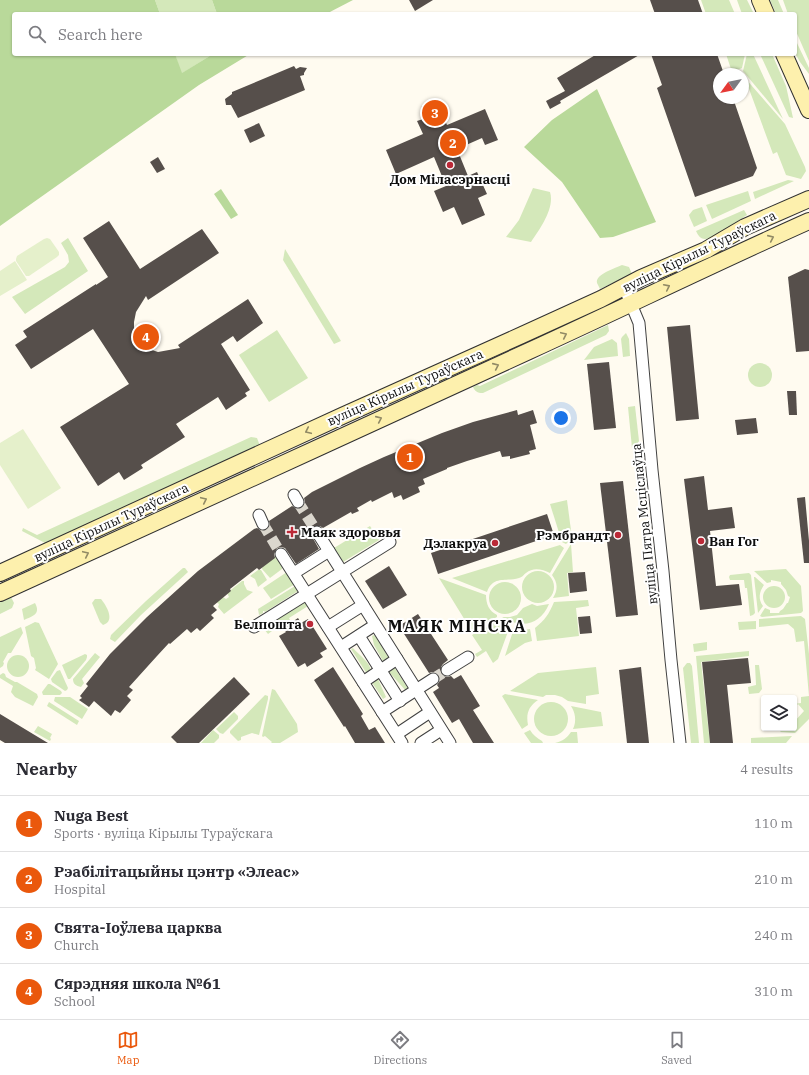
<!DOCTYPE html>
<html lang="en">
<head>
<meta charset="utf-8">
<style>
  :root { --surface:#fff; --page:#f7f7f7; --text:#2b2b33; --muted:#7c7c81; --line:#e1e1e2; --accent:#ea580c }
  body { margin:0; font-family:"IBM Plex Serif",serif; background:var(--page); color:var(--text) }
  .controls { position:absolute; right:12px; bottom:12px; display:grid; overflow:hidden; border-radius:4px; box-shadow:0 1px 3px #0004 }
  .controls button { width:36px; height:36px; display:grid; place-items:center; padding:0; border:0; border-bottom:1px solid var(--line); background:var(--surface); color:var(--text); font:20px sans-serif }
  .compass { position:absolute; left:713px; top:68px; width:36px; height:36px; border-radius:50%; background:var(--surface); box-shadow:0 1px 3px #0004; rotate:237deg }
  .you { position:absolute; left:561px; top:418px; width:14px; height:14px; margin:-10px; border:3px solid #fff; border-radius:50%; background:#1a73e8; box-shadow:0 0 0 6px #1a73e833 }
  .badge { display:grid; place-items:center; width:26px; height:26px; border-radius:50%; background:var(--accent); color:#fff; font-size:13px; font-weight:700 }
  .pin { position:absolute; translate:-50% -50%; border:2px solid #fff; box-shadow:0 1px 4px #0006 }
  .list { margin:0; padding:0; list-style:none }
  h2 { display:flex; justify-content:space-between; align-items:center; height:52px; margin:0; padding:0 16px; font-size:17px }
  h2 small { font-size:13px; font-weight:400; color:var(--muted) }
  .list li { display:grid; grid-template-columns:26px 1fr auto; gap:12px; align-items:center; box-sizing:border-box; height:56px; padding:0 16px; border-top:1px solid var(--line) }
  .list b { display:block; font-size:15px; white-space:nowrap }
  .list p { margin:0; font-size:13px; white-space:nowrap; color:var(--muted) }
  .list em { font-size:13px; font-style:normal; color:var(--muted) }
  .icon { flex:none; width:22px; height:22px; fill:none; stroke:currentColor; stroke-width:2; stroke-linecap:round; stroke-linejoin:round }
  .map { position:relative; flex:none; width:809px; height:743px; overflow:hidden }
  .search { position:absolute; background:var(--surface); box-shadow:0 1px 3px #0004; left:12px; right:12px; top:12px; height:44px; display:flex; align-items:center; gap:10px; box-sizing:border-box; padding:0 14px; border-radius:4px; color:var(--muted); font-size:15px }
  .sheet { height:276px; background:var(--surface) }
  nav { display:flex; justify-content:space-around; align-items:center; box-sizing:border-box; height:56px; border-top:1px solid var(--line); background:var(--surface); font-size:11px; color:var(--muted) }
  nav a { display:grid; justify-items:center; gap:2px }
  nav .on { color:var(--accent) }
  .map>svg:first-child { display:block }
</style>
</head>
<body>
<div class="map">
<svg width="809" height="743" viewBox="0 0 809 743">
  <rect width="100%" height="100%" fill="#fffbf0"/>
  <!-- green -->
  <g fill="#d4e8ba">
    <path d="M155 0H212L217 14H160Z"/>
    <path d="M701 0H729L735 14H706Z"/>
    <path d="M737 0H747L754 14H742Z"/>
    <path d="M770 0H778L784 14H776Z"/>
    <path d="M783 0H809V61L795 29V14H788Z"/>
    <path d="M795 39 809 68V74L800 62 795 53Z"/>
    <path d="M175 54H213L181 74Z"/>
    <path d="M726 54H745L742 68 732 72Z"/>
    <path d="M747 54H753L783 119 743 71Z"/>
    <path d="M760 54H772L786 86 793 118 789 117Z"/>
    <path d="M745 78 785 124 805 167 806 171 801 179 786 175 777 152 773 154Z"/>
    <path d="M788 180 794 181 755 199 753 192Z"/>
    <path d="M533 188 550 192C555 208 540 229 531 242L506 237 519 220Z"/>
    <path d="M748 191 751 201 712 219 706 205Z"/>
    <path d="M702 207 707 221 694 227 690 218 689 215 693 210Z"/>
    <path d="M744 210 747 215C739 220 713 240 705 239 700 239 698 235 696 231Z"/>
    <path d="M68 238 88 271 25 314 12 297 65 267 69 262 68 255 61 243Z"/>
    <path d="M285 249 341 341 334 344 283 260Z"/>
    <path d="M622 265 629 267 632 274 600 289C599 287 598 285 597 283 595 274 616 268 622 265Z"/>
    <path d="M608 325 609 331 606 335 483 393C477 393 475 391 473 387L477 385 480 386Z"/>
    <path d="M277 330 308 378 269 402 239 355Z"/>
    <path d="M626 333 629 339 630 356 623 357 621 339 622 337Z"/>
    <path d="M612 339 617 343 618 356 584 360 594 347Z"/>
    <circle cx="760" cy="375" r="12"/>
    <path d="M635 406 639 441 636 447 632 448 628 407Z"/>
    <path d="M251 437 257 438 260 446 50 543H45L22 531 23 528 37 535Z"/>
    <path d="M567 500 572 538 566 544 562 542 550 504Z"/>
    <path d="M370 526 379 540 343 562 334 548Z"/>
    <path d="M571 544 573 572 567 573 569 596 553 598C558 590 558 583 552 575Z"/>
    <path d="M560 545 564 548 550 573C542 569 533 567 526 573 523 575 523 577 519 578 506 582 493 575 487 592L452 578Z"/>
    <path d="M275 556H277L283 564 282 569 270 578 262 569 263 564Z"/>
    <path d="M183 568H185L188 572 141 615 115 642 110 639 111 635 146 601Z"/>
    <path d="M786 569 801 586 803 611 801 613 762 617 760 616 765 608 770 610V613H779L780 611 783 609 787 603H788L790 597 788 596 786 590 781 584V582L771 580V582L767 583 754 571Z"/>
    <path d="M258 570H261L267 580 258 587 255 579 250 576Z"/>
    <circle cx="538" cy="587" r="16"/>
    <path d="M287 572 295 584 271 599 263 588Z"/>
    <path d="M749 573 751 575 755 613 753 615 750 616 747 588H745L744 580H730L729 577 730 575Z"/>
    <path d="M754 577H755L764 585C759 592 758 599 763 606L758 613Z"/>
    <path d="M439 578 486 595C486 604 489 611 497 615V617L471 630Z"/>
    <path d="M242 581H244V584L247 590 253 592 224 614 218 607 219 604 216 602 223 597 226 599 229 597 227 593Z"/>
    <circle cx="505" cy="598" r="16"/>
    <circle cx="774" cy="597" r="11"/>
    <path d="M295 586 299 588 298 591 265 612 264 611H263V613L259 615 258 609Z"/>
    <path d="M11 597 14 603 12 608 0 614V602Z"/>
    <path d="M95 599H101C106 605 116 621 103 625L100 622 92 603Z"/>
    <path d="M306 600 308 606 289 618 290 620 286 622 284 621 275 626 276 628 268 634 264 629 267 621Z"/>
    <path d="M588 600 589 606 576 608 579 636 537 641 535 628C545 620 549 614 554 602Z"/>
    <path d="M35 603C41 614 33 616 24 620L22 609Z"/>
    <path d="M532 604 537 606 549 604C540 625 522 629 502 617H510L517 615 523 608Z"/>
    <path d="M801 616 805 619 809 654V719L795 733 780 732 784 728H794V722L804 711 798 704 794 708V704L801 703V697L809 696 804 641 796 642 794 629 788 624 759 627V619Z"/>
    <path d="M499 620 503 624 510 626 498 659 493 663 486 651 477 657 475 654 482 650 472 635Z"/>
    <path d="M756 621V629L739 630 738 622Z"/>
    <path d="M35 622 39 623 58 664 49 679 35 670 36 668 34 658 31 656 25 627Z"/>
    <path d="M21 627 23 633 11 653H8L3 662 4 663 3 666 0 668V637Z"/>
    <path d="M514 628 524 630 530 629 532 641 525 643 505 656Z"/>
    <path d="M374 635 376 637 390 660 384 663 383 661 374 645 372 636Z"/>
    <path d="M707 642V650L694 652 693 644Z"/>
    <path d="M353 648C359 655 370 662 371 671L367 674 351 649Z"/>
    <path d="M749 651V656L701 662 710 743H704L696 656Z"/>
    <path d="M95 653 100 657 82 679 84 683 81 687C76 686 73 684 73 679Z"/>
    <path d="M85 654 87 655V657L86 660 70 679H68L62 665Z"/>
    <circle cx="18" cy="666" r="11"/>
    <path d="M687 663H690L692 666 699 743H691L683 668Z"/>
    <path d="M755 665H759L762 689 759 693 749 694 748 687 756 685Z"/>
    <path d="M394 667 409 690 407 692 389 672V670Z"/>
    <path d="M596 667 599 694 586 696V704L568 701 562 697 555 695H546L543 697 510 691 538 673Z"/>
    <path d="M60 670 68 688 67 690 65 691 52 682 51 679 57 671Z"/>
    <path d="M3 673 5 674 6 677 15 682H17L37 694 38 697 33 706 15 697 11 692 13 686 0 678V675Z"/>
    <path d="M375 677 378 679 386 697 383 699 371 681Z"/>
    <path d="M48 684H50L61 691 62 693 60 695H43L42 692Z"/>
    <path d="M272 689 275 690 297 724 298 732 280 743H271L272 742 265 736 263 737 262 736Z"/>
    <path d="M505 694 538 700C528 707 526 714 528 725L522 729 502 696Z"/>
    <path d="M265 695 268 696V699L259 735 252 733 241 737V740L238 741 230 733V731Z"/>
    <path d="M55 697H70L88 709 82 719 54 701Z"/>
    <circle cx="551" cy="719" r="17"/>
    <path d="M49 702 79 721 77 725 47 706Z"/>
    <path d="M571 706 601 712 603 726 573 729C577 721 575 712 571 706Z"/>
    <path d="M234 712 238 716V719L223 734 220 733 216 729Z"/>
    <path d="M38 726 52 734 50 738 51 739 50 741 34 732Z"/>
    <path d="M213 730 219 735V738L214 743H201Z"/>
    <path d="M530 730C533 735 537 738 542 741L543 743H531L524 733Z"/>
    <path d="M571 732H577L578 743H555C563 741 567 738 571 732Z"/>
    <path d="M792 736 786 743H751V738Z"/>
  </g>
  <!-- forest -->
  <g fill="#b9d99a">
    <path d="M0 0H155L160 14H14V54H175L182 73 213 54H250L199 85 0 226Z"/>
    <path d="M212 0H353L326 14H217Z"/>
    <path d="M597 89 656 222 613 237 600 238 562 182 524 147 552 120Z"/>
    <path d="M221 189 238 215 231 219 214 194Z"/>
  </g>
  <!-- pitch -->
  <g fill="#e5f0cb">
    <path d="M47 238 50 239 59 252V255L57 257 29 276H26L16 261V259L17 256 44 239Z"/>
    <path d="M15 261 27 280 0 296V271Z"/>
    <path d="M23 429 61 488 28 509 0 465V443Z"/>
  </g>
  <!-- building -->
  <g fill="#564f4b">
    <path d="M409 0H433L415 11Z"/>
    <path d="M650 0H698L703 14H655Z"/>
    <path d="M597 54H641L560 101 561 103 550 109 546 101 565 91 557 78Z"/>
    <path d="M651 54H717L724 74H719V98H733L757 168 753 176 695 197 657 88 662 85Z"/>
    <path d="M294 66 296 69 300 67 307 68 304 73V75L300 76 305 90 238 118 231 105H226L225 99 232 94V92Z"/>
    <path d="M430 103 435 115 441 112 447 125 485 109 498 140 485 145 482 138 457 149 468 176 477 172 487 194 478 198 485 215 462 225 454 207 443 212 434 191 446 186 434 157 396 174 386 150 423 134 417 121 426 118 421 107Z"/>
    <path d="M259 123 265 136 250 143 244 130Z"/>
    <path d="M158 157 165 169 157 173 150 162Z"/>
    <path d="M109 221 140 269 202 229 219 253 148 300 146 296 136 312 134 322V332L138 339 146 348 158 352 180 348 178 345 248 299 263 323 237 342 233 336 221 344 250 390 245 393 247 396 226 410 218 397 176 424 185 437 141 465 143 468 124 480 119 472 98 486 60 427 129 384 93 329 31 369 15 345 27 337 23 331 96 284V285L108 277 83 238Z"/>
    <path d="M805 269 809 270V351L796 352 788 277Z"/>
    <path d="M690 325 699 419 676 421 667 327Z"/>
    <path d="M609 362 616 428 594 430 587 364Z"/>
    <path d="M787 391H796L797 415H789Z"/>
    <path d="M517 410 518 415 533 410 537 423 530 425 536 449 529 451 530 454 510 459V456L502 457 500 451 467 461 447 468V469L423 479 425 484 418 487 420 492 403 500 401 495 394 498 392 492 372 502 371 500 357 508 359 511 352 514 351 512 323 528 320 526H314L311 528 310 533 319 549 296 564 285 548 281 547 277 548 274 554 275 558 259 570 257 568 230 589 231 591 213 606 217 610 211 615 214 618 200 631 197 628 191 633 187 629 170 644 169 643 157 656 129 687 133 690 127 696 131 700 120 713 115 710 111 716 94 701 89 707 79 700 82 698 80 696 88 686 86 684 110 654 147 617 198 571 254 529 257 528 262 531 266 530 270 525 269 521 292 506 298 509 302 508 305 502 304 498 312 492 360 468 384 457 442 433 473 422Z"/>
    <path d="M756 418 758 433 737 435 735 420Z"/>
    <path d="M704 476 708 510 732 507 735 528 710 531 716 586 739 584 742 605 700 610 684 479Z"/>
    <path d="M623 481 638 615 616 617 600 483Z"/>
    <path d="M805 497 809 541V563H804L797 498Z"/>
    <path d="M547 514 554 535 438 574 431 553Z"/>
    <path d="M389 566 407 595 383 609 365 581Z"/>
    <path d="M585 572 587 591 570 593 568 573Z"/>
    <path d="M418 614 448 660 443 664 441 667V673L443 676 447 677 451 676 454 679 461 675 480 706 473 710 494 743H473L459 719 452 723 433 692 439 688 437 685 439 682V676L436 673 432 672 429 673 399 626Z"/>
    <path d="M590 616 592 633 580 634 578 617Z"/>
    <path d="M298 618 301 623 308 619 327 649 320 653 323 657 307 667 305 663 298 667 279 636 286 632 283 628Z"/>
    <path d="M748 658 751 683 727 685 733 743H710L702 662Z"/>
    <path d="M333 667 363 714 361 716 369 730 375 727 385 743H355L345 726 344 727 314 680Z"/>
    <path d="M641 667 649 743H627L619 670Z"/>
    <path d="M234 677 250 694 199 743H177L171 737Z"/>
    <path d="M0 714 33 734 48 743H5L0 740Z"/>
  </g>
  <g fill="none" stroke-linecap="round" stroke-linejoin="round">
    <!-- street-tunnel -->
    <g stroke="#dbd7ce" stroke-width="11" stroke-dasharray="11 5.5" stroke-linecap="butt">
      <path d="M298 502 317 532"/>
      <path d="M263 524 281 554"/>
      <path d="M433 679 447 670"/>
    </g>
    <defs>
      <g id="street">
        <path d="M624 287 639 323 652 470 663 571 671 660 680 743"/>
        <path d="M294 495 298 502"/>
        <path d="M259 515 263 524"/>
        <path d="M317 532 450 743"/>
        <path d="M281 554 402 743"/>
        <path d="M294 573 329 551"/>
        <path d="M254 627 390 542"/>
        <path d="M328 627 363 605"/>
        <path d="M359 636 400 701"/>
        <path d="M341 647 375 625"/>
        <path d="M447 670 468 657"/>
        <path d="M363 682 397 659"/>
        <path d="M382 712 433 679"/>
        <path d="M397 734 430 712"/>
        <path d="M421 743 441 730"/>
      </g>
      <g id="secondary">
        <path d="M760 0 766 14"/>
        <path d="M784 54 809 110"/>
        <path d="M0 573 342 416 522 335 601 299 641 278 706 250 745 227 809 199"/>
        <path d="M0 593C176 513 353 432 529 351 623 308 715 263 809 221"/>
      </g>
    </defs>
    <!-- street casing -->
    <use href="#street" stroke="#414141" stroke-width="13"/>
    <!-- secondary casing -->
    <use href="#secondary" stroke="#303030" stroke-width="18"/>
    <!-- street -->
    <use href="#street" stroke="#fff" stroke-width="11"/>
    <!-- secondary -->
    <use href="#secondary" stroke="#fdf0ad" stroke-width="16"/>
  </g>
  <!-- one-way arrows -->
  <defs><path id="oneway-chevron" d="M-2-3.5L2.5 0L-2 3.5" fill="none" stroke-width="1.6" stroke-linecap="round" stroke-linejoin="round"/></defs>
  <g stroke="#918a65">
    <use href="#oneway-chevron" transform="translate(771 238) rotate(-24)"/>
    <use href="#oneway-chevron" transform="translate(667 287) rotate(-26)"/>
    <use href="#oneway-chevron" transform="translate(564 335) rotate(-25)"/>
    <use href="#oneway-chevron" transform="translate(496 366) rotate(-24)"/>
    <use href="#oneway-chevron" transform="translate(379 419) rotate(-24)"/>
    <use href="#oneway-chevron" transform="translate(308 431) rotate(155)"/>
    <use href="#oneway-chevron" transform="translate(204 500) rotate(-25)"/>
    <use href="#oneway-chevron" transform="translate(86 554) rotate(-25)"/>
  </g>
  <!-- markers -->
  <g fill="#bb2937" stroke="#fff" stroke-width="1.5">
    <circle cx="450" cy="165" r="4"/>
    <path d="M290 526h4v4h4v4h-4v4h-4v-4h-4v-4h4z"/>
    <circle cx="618" cy="535" r="4"/>
    <circle cx="701" cy="541" r="4"/>
    <circle cx="495" cy="543" r="4"/>
    <circle cx="310" cy="624" r="4"/>
  </g>
  <g text-anchor="middle" stroke-width="4" stroke-linejoin="round" paint-order="stroke">
    <!-- poi labels -->
    <g font-size="13" font-weight="bold" fill="#0e0e0e" stroke="#fff" text-anchor="end">
      <text x="450" y="184" text-anchor="middle">Дом Міласэрнасці</text>
      <text x="301" y="537" text-anchor="start">Маяк здоровья</text>
      <text x="610" y="540">Рэмбрандт</text>
      <text x="709" y="546" text-anchor="start">Ван Гог</text>
      <text x="487" y="548">Дэлакруа</text>
      <text x="302" y="629">Белпошта</text>
    </g>
    <!-- street labels -->
    <g font-size="13" fill="#0e0e0e" stroke="#fff">
      <text transform="translate(699 251) rotate(-26)" y="5">вуліца Кірылы Тураўскага</text>
      <text transform="translate(405 387) rotate(-24)" y="5">вуліца Кірылы Тураўскага</text>
      <text transform="translate(111 522) rotate(-25)" y="5">вуліца Кірылы Тураўскага</text>
      <text transform="translate(644 524) rotate(-96)" y="5">вуліца Пятра Мсціслаўца</text>
    </g>
    <!-- district labels -->
    <g font-size="17" font-weight="bold" letter-spacing="1" fill="#0e0e0e" stroke="#fff">
      <text x="457" y="632">МАЯК МІНСКА</text>
    </g>
  </g>
</svg>
<div class="controls">
<button><svg class="icon" aria-label="layers" viewBox="0 0 24 24"><path d="M12 4l9 5-9 5-9-5zM3 14l9 5 9-5"/></svg></button>
</div>
<svg class="compass" viewBox="-18 -18 36 36"><path d="M0-13l5 13h-10z" fill="#e53935"/><path d="M0 13l5-13h-10z" fill="#7c7c81"/></svg>
<div class="you"></div>
<div class="pin badge" style="left:410px;top:457px">1</div>
<div class="pin badge" style="left:453px;top:143px">2</div>
<div class="pin badge" style="left:435px;top:113px">3</div>
<div class="pin badge" style="left:146px;top:337px">4</div>
<div class="search"><svg class="icon" aria-label="search" viewBox="0 0 24 24"><circle cx="10" cy="10" r="6"/><path d="M15 15l6 6"/></svg>Search here</div>
</div>
<section class="sheet">
<h2>Nearby<small>4 results</small></h2>
<ul class="list">
<li><span class="badge">1</span><div><b>Nuga Best</b><p>Sports · вуліца Кірылы Тураўскага</p></div><em>110 m</em></li>
<li><span class="badge">2</span><div><b>Рэабілітацыйны цэнтр «Элеас»</b><p>Hospital</p></div><em>210 m</em></li>
<li><span class="badge">3</span><div><b>Свята-Іоўлева царква</b><p>Church</p></div><em>240 m</em></li>
<li><span class="badge">4</span><div><b>Сярэдняя школа №61</b><p>School</p></div><em>310 m</em></li>
</ul>
</section>
<nav>
<a class="on"><svg class="icon" aria-label="map" viewBox="0 0 24 24"><path d="M3 6l6-2 6 2 6-2v14l-6 2-6-2-6 2zM9 4v14M15 6v14"/></svg>Map</a>
<a><svg class="icon" aria-label="directions" viewBox="0 0 24 24"><path d="M12 3l9 9-9 9-9-9zM9 14v-3h6M13 9l2 2-2 2"/></svg>Directions</a>
<a><svg class="icon" aria-label="saved" viewBox="0 0 24 24"><path d="M7 4h10v16l-5-4-5 4z"/></svg>Saved</a>
</nav>
</body>
</html>
